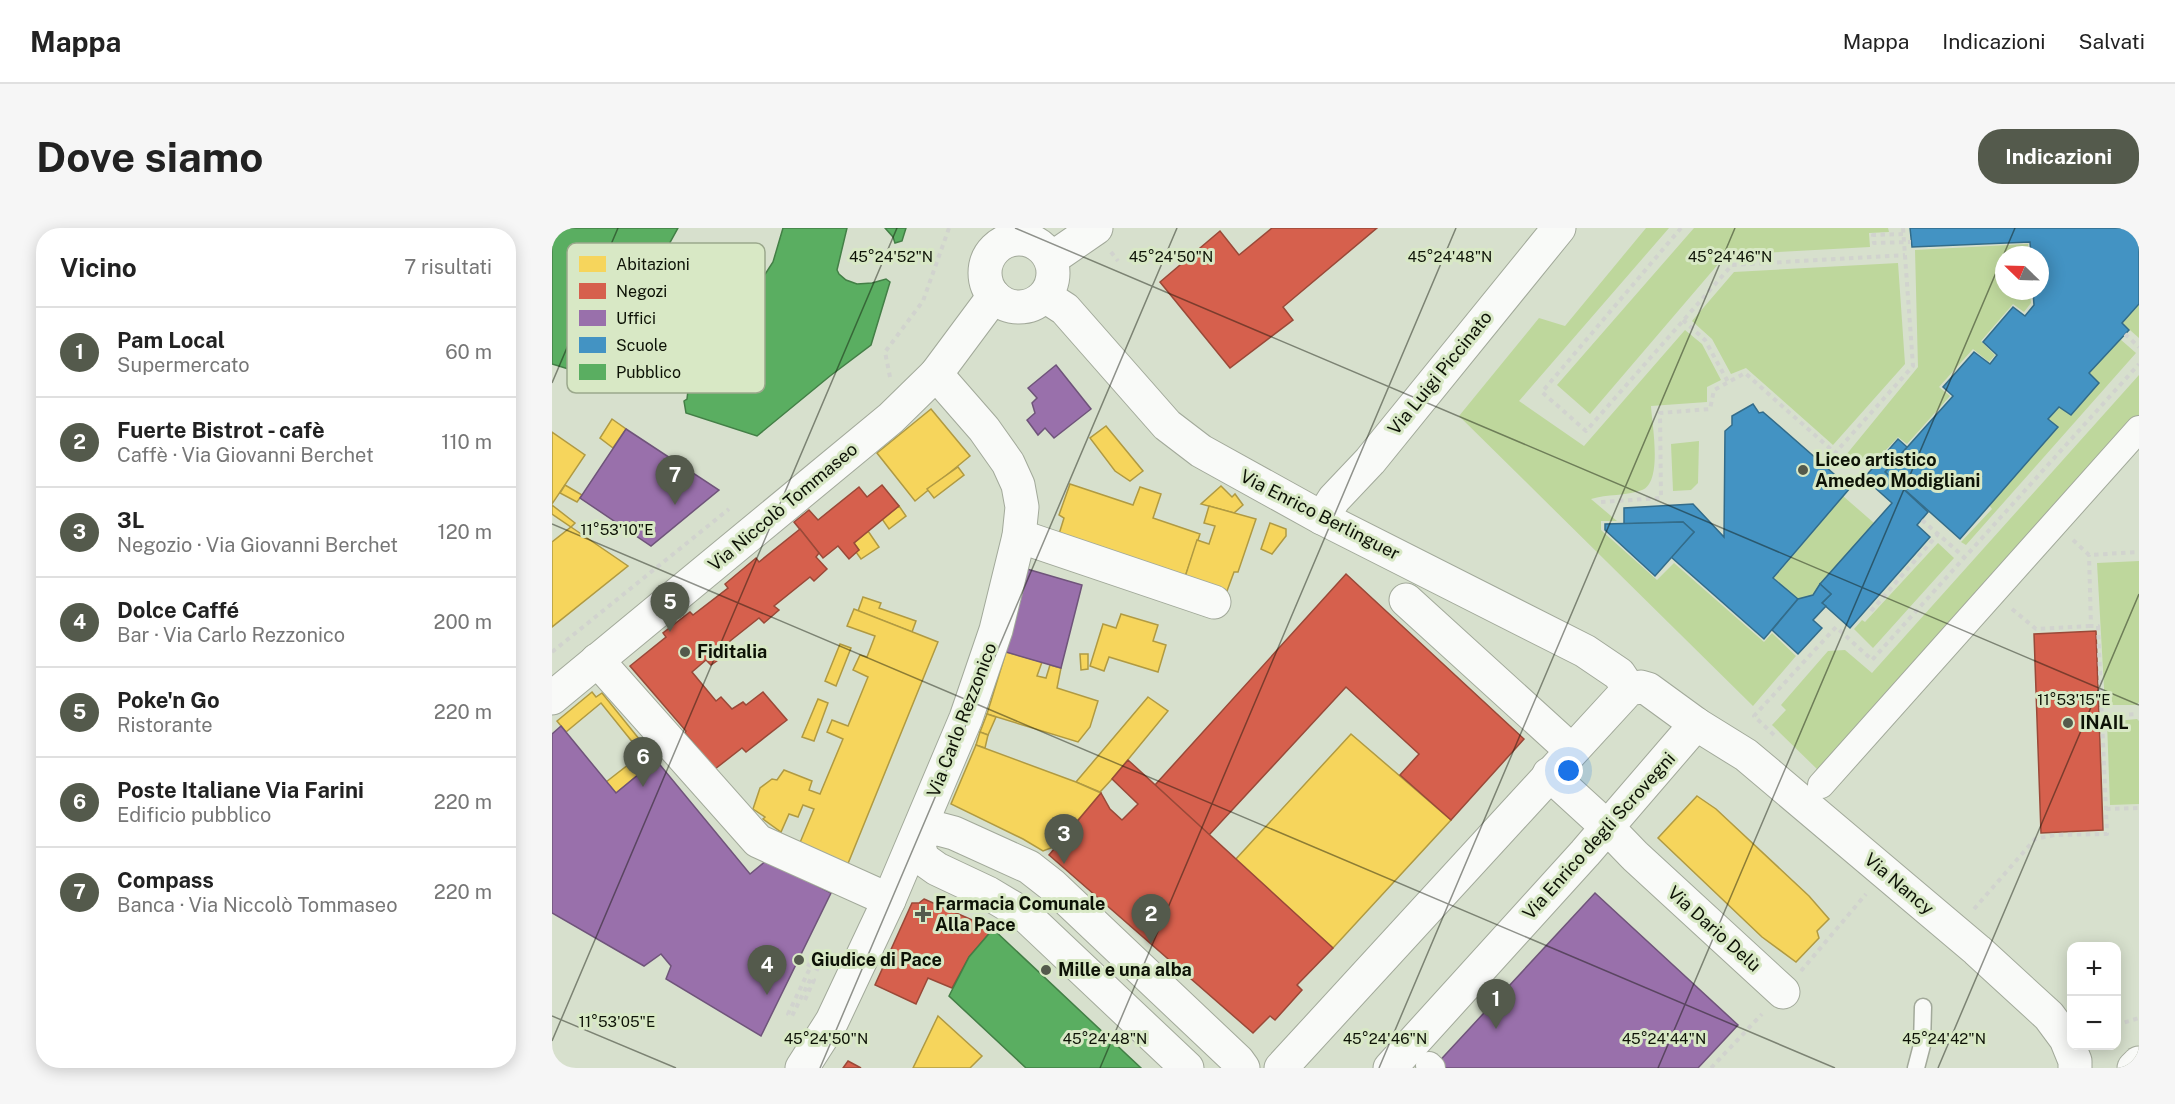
<!DOCTYPE html>
<html lang="it">
<head>
<meta charset="utf-8">
<style>
  :root { --surface:#fff; --page:#f6f6f6; --text:#222; --muted:#767676; --line:#e0e0e0; --accent:#545a4c }
  body { margin:0; font-family:"Public Sans",sans-serif; background:var(--page); color:var(--text) }
  .controls { position:absolute; right:18px; bottom:18px; display:grid; overflow:hidden; border-radius:12px; box-shadow:0 3px 15px #0003 }
  .controls button { width:54px; height:54px; display:grid; place-items:center; padding:0; border:0; border-bottom:2px solid var(--line); background:var(--surface); color:var(--text); font:30px sans-serif }
  .compass { position:absolute; left:1443px; top:18px; width:54px; height:54px; border-radius:50%; background:var(--surface); box-shadow:0 3px 15px #0003; rotate:293deg }
  .you { position:absolute; left:1017px; top:543px; width:21px; height:21px; margin:-15px; border:4px solid #fff; border-radius:50%; background:#1a73e8; box-shadow:0 0 0 9px #1a73e833 }
  .badge { display:grid; place-items:center; width:39px; height:39px; border-radius:50%; background:var(--accent); color:#fff; font-size:20px; font-weight:700 }
  .pin { position:absolute; translate:-50% -50px; filter:drop-shadow(0 2px 3px #0008) }
  .pin::after { content:''; position:absolute; top:32px; width:21px; height:18px; background:inherit; clip-path:polygon(0 0,100% 0,50% 100%) }
  .list { margin:0; padding:0; list-style:none }
  h2 { display:flex; justify-content:space-between; align-items:center; height:78px; margin:0; padding:0 24px; font-size:26px }
  h2 small { font-size:20px; font-weight:400; color:var(--muted) }
  .list li { display:grid; grid-template-columns:39px 1fr auto; gap:18px; align-items:center; box-sizing:border-box; height:90px; padding:0 24px; border-top:2px solid var(--line) }
  .list b { display:block; font-size:22px; white-space:nowrap }
  .list p { margin:0; font-size:20px; white-space:nowrap; color:var(--muted) }
  .list em { font-size:20px; font-style:normal; color:var(--muted) }
  .map { position:relative; flex:none; width:1587px; height:840px; overflow:hidden; border-radius:24px }
  header { display:flex; align-items:center; gap:36px; box-sizing:border-box; height:84px; padding:0 30px; background:var(--surface); border-bottom:2px solid var(--line) }
  header strong { font-size:28px }
  nav { display:flex; gap:33px; margin-inline-start:auto; font-size:21px }
  .intro { display:flex; align-items:center; justify-content:space-between; box-sizing:border-box; height:144px; padding:0 36px }
  h1 { margin:0; font-size:42px }
  .button { padding:15px 27px; border-radius:24px; background:var(--accent); color:#fff; font-size:21px; font-weight:700 }
  main { display:flex; gap:36px; padding:0 36px }
  aside { flex:1; background:var(--surface); border-radius:24px; box-shadow:0 3px 15px #0003 }
  .map>svg:first-child { display:block }
</style>
</head>
<body>
<header>
<strong>Mappa</strong>
<nav><a>Mappa</a><a>Indicazioni</a><a>Salvati</a></nav>
</header>
<div class="intro"><h1>Dove siamo</h1><a class="button">Indicazioni</a></div>
<main>
<aside>
<h2>Vicino<small>7 risultati</small></h2>
<ul class="list">
<li><span class="badge">1</span><div><b>Pam Local</b><p>Supermercato</p></div><em>60 m</em></li>
<li><span class="badge">2</span><div><b>Fuerte Bistrot - cafè</b><p>Caffè · Via Giovanni Berchet</p></div><em>110 m</em></li>
<li><span class="badge">3</span><div><b>3L</b><p>Negozio · Via Giovanni Berchet</p></div><em>120 m</em></li>
<li><span class="badge">4</span><div><b>Dolce Caffé</b><p>Bar · Via Carlo Rezzonico</p></div><em>200 m</em></li>
<li><span class="badge">5</span><div><b>Poke'n Go</b><p>Ristorante</p></div><em>220 m</em></li>
<li><span class="badge">6</span><div><b>Poste Italiane Via Farini</b><p>Edificio pubblico</p></div><em>220 m</em></li>
<li><span class="badge">7</span><div><b>Compass</b><p>Banca · Via Niccolò Tommaseo</p></div><em>220 m</em></li>
</ul>
</aside>
<div class="map">
<svg width="1587" height="840" viewBox="0 0 1587 840">
  <rect width="100%" height="100%" fill="#d7e0cd"/>
  <!-- green -->
  <g fill="#bed79c">
    <path d="M1094 0H1117L967 173 1032 218 1133 102 1150 116 1169 152 1155 159V174L1099 178C1100 197 1111 254 1090 262 1074 268 1055 266 1039 271L1065 293H1049V302L1105 352 1122 335 1212 414 1220 405 1244 428 1201 478 907 188 987 90 1013 98Z"/>
    <path d="M1142 0H1336L1337 4 1317 5 1318 19 1174 27 1038 186 1005 157Z"/>
    <path d="M1476 16V27H1452V63H1478L1479 75 1472 84 1461 76 1429 113 1443 127 1437 134 1421 121 1387 159 1398 168 1355 216 1346 209 1318 239 1311 234 1307 239 1294 227 1366 139 1363 22Z"/>
    <path d="M1346 35 1353 136 1281 217 1194 140 1179 146 1160 111 1140 93 1182 44Z"/>
    <path d="M1587 76V110L1570 95Z"/>
    <path d="M1568 111 1584 125 1414 317 1409 314 1440 281 1437 277 1506 199 1496 191 1507 179 1519 187 1547 155 1537 145Z"/>
    <path d="M1587 147V189L1268 544 1220 497 1234 482 1229 477 1276 423 1293 422 1320 445Z"/>
    <path d="M1147 213 1146 255 1139 262 1121 263 1119 216Z"/>
    <path d="M1291 268 1322 295 1261 367 1246 371 1222 350Z"/>
    <path d="M1386 315 1402 330 1321 420 1302 401 1310 392 1313 394Z"/>
    <path d="M1587 333V474L1585 477H1553L1545 335Z"/>
    <path d="M1585 491 1587 493V576L1558 577 1555 494Z"/>
  </g>
  <!-- homes -->
  <g fill="#f6d55c" stroke="#b09a42" stroke-width="1.5">
    <path d="M379 181 418 228 363 273 325 225Z"/>
    <path d="M60 191 74 201 61 220 48 210Z"/>
    <path d="M554 198 591 243 578 253 563 243 538 210Z"/>
    <path d="M0 204 33 227 0 276Z"/>
    <path d="M406 239 412 247 382 270 375 261Z"/>
    <path d="M518 256 581 277 588 259 609 266 601 290 648 306 633 349 507 306 512 290 507 287Z"/>
    <path d="M13 257 30 267 25 274 8 265Z"/>
    <path d="M669 258 680 269 683 266 691 277 682 285 649 276Z"/>
    <path d="M0 277 23 295 19 299 0 286Z"/>
    <path d="M347 278 354 288 337 301 330 291Z"/>
    <path d="M657 278 704 291 686 344H682L675 363 633 349 645 312 657 316 663 298 652 295Z"/>
    <path d="M718 295 734 301V308L720 326 709 321Z"/>
    <path d="M19 299 76 338 0 399V314Z"/>
    <path d="M316 303 327 319 309 331 304 324 307 322 302 315Z"/>
    <path d="M311 369 329 375 327 380 364 393 360 404 306 383Z"/>
    <path d="M302 381 386 414 295 638 247 617 262 581 251 577 246 589 237 586 229 604 211 591 213 589 201 581 208 560 220 551 225 552 232 542 260 553 257 562 268 566 291 511 275 504 280 492 296 498 316 449 301 442 308 427 315 429 323 408 295 398Z"/>
    <path d="M569 386 606 397 601 413 614 417 606 444 557 429 552 443 538 438 551 396 564 400Z"/>
    <path d="M288 416 299 420 284 458 273 453Z"/>
    <path d="M454 424 490 434 485 448 494 450 498 437 509 440 505 460 546 473 538 499 526 514 435 486Z"/>
    <path d="M528 426H536V441L529 442Z"/>
    <path d="M40 464 44 469 50 465 104 532 64 565 54 554 90 526 49 475 14 504 5 493Z"/>
    <path d="M596 469 616 483 560 551 548 564 524 554Z"/>
    <path d="M266 471 276 475 262 513 250 509Z"/>
    <path d="M435 486 444 489 436 507 428 504Z"/>
    <path d="M428 504 436 507 433 520 424 517Z"/>
    <path d="M799 506 899 592 781 720 683 632Z"/>
    <path d="M424 517 524 554 549 565 504 618 491 623 471 611 399 576Z"/>
    <path d="M1145 568 1164 581 1257 668 1277 691 1265 703 1267 710 1244 734 1210 709 1106 610Z"/>
    <path d="M386 788 430 828 418 840H361Z"/>
  </g>
  <!-- shops -->
  <g fill="#d6604d" stroke="#9a4938" stroke-width="1.5">
    <path d="M720 0H825L731 79 741 92 678 140 608 54 668 3 687 27Z"/>
    <path d="M330 257 347 278 302 315 307 322 297 331 286 318 271 330 242 294 257 282 266 292 307 259 315 269Z"/>
    <path d="M248 301 267 325 264 329 275 341 262 353 258 349 222 378 227 382 212 395 207 390 168 421 173 427 159 437 154 432 140 444 164 473 169 469 180 481 191 474 194 477 211 464 235 492 194 524 190 520 163 541 133 505 134 503 78 438 114 409 111 405 138 384 141 387 176 360 173 356 204 330 207 334Z"/>
    <path d="M794 346 972 511 899 592 848 547 867 526 794 459 657 607 603 557Z"/>
    <path d="M1544 403 1551 602 1489 605 1482 406Z"/>
    <path d="M576 532 781 720 745 757 750 762 723 792 718 788 701 805 497 627 549 565 558 581 570 592 586 576 560 551Z"/>
    <path d="M372 671 441 701 417 729 400 760 376 750 364 776 323 757 360 675H367Z"/>
    <path d="M296 833 309 840H291Z"/>
  </g>
  <!-- offices -->
  <g fill="#9970ab" stroke="#6f547a" stroke-width="1.5">
    <path d="M504 137 539 181 502 210 493 200 486 207 475 192 483 185 480 175 485 170 476 160Z"/>
    <path d="M74 201 167 262 99 318 28 270Z"/>
    <path d="M475 341 530 357 509 440 454 424Z"/>
    <path d="M9 498 64 565 104 532 198 646 215 632 279 665 209 808 114 751 119 738 109 726 92 738 0 685V506Z"/>
    <path d="M1043 665 1186 797 1146 840H881Z"/>
  </g>
  <!-- schools -->
  <g fill="#4393c3" stroke="#336c8a" stroke-width="1.5">
    <path d="M1358 0H1587V76L1570 95 1577 102 1537 145 1547 155 1519 187 1507 179 1496 191 1506 199 1408 311 1333 244 1401 168 1391 159 1422 124 1438 136 1445 127 1431 114 1461 79 1473 88 1482 77 1481 63H1488V27H1479L1478 14 1360 19Z"/>
    <path d="M1201 176 1207 185 1211 184 1298 260 1221 350 1246 371 1212 411 1119 329 1142 304 1131 294 1072 296V280L1141 276 1172 309 1173 203 1180 197V188Z"/>
    <path d="M1346 211 1355 219 1333 244 1376 284 1365 297 1378 309 1298 400 1270 375 1279 366 1268 356 1340 275 1312 250Z"/>
    <path d="M1131 294 1142 304 1103 348 1053 302V296Z"/>
    <path d="M1268 356 1279 366 1270 375 1274 378 1261 392 1270 400 1246 426 1220 402 1246 371 1261 367Z"/>
  </g>
  <!-- public -->
  <g fill="#5aae61" stroke="#437f46" stroke-width="1.5">
    <path d="M0 0H126L110 29 92 48 77 95 103 101 123 100 144 97 163 89 181 79 197 67 210 51 221 34 231 0H295L285 42 287 46 294 52 305 56 320 55 334 51 338 54 319 117 278 148 205 208 134 185 132 173 135 171 136 162 108 164 85 162 0 136Z"/>
    <path d="M333 0H354L350 13 343 15 341 9Z"/>
    <path d="M441 701 589 840H474L397 768 417 729Z"/>
  </g>
  <g fill="none" stroke-linecap="round" stroke-linejoin="round">
    <defs>
      <path id="service" d="M1364 840 1370 817 1371 779"/>
      <g id="pedestrian">
        <path d="M1269 557 1587 201"/>
        <path d="M877 837 880 840"/>
      </g>
      <g id="minor">
        <path d="M493 68 513 81 615 197 649 223 770 290 1033 423 1067 446 1077 461"/>
        <path d="M770 290 782 271 818 233 1007 0"/>
        <path d="M467 308 662 374"/>
        <path d="M854 372 1019 522"/>
        <path d="M45 432 206 613 337 672"/>
        <path d="M997 546 1055 599 1083 628 1231 764"/>
        <path d="M364 610 383 600 402 605 477 639 500 657 686 833 691 840"/>
        <path d="M364 610 371 631 385 641 436 665 473 687 635 840"/>
        <path d="M250 840 280 793 337 672 414 490 444 402 467 308 470 279 466 257 456 235 432 201 384 146"/>
        <path d="M729 840 1077 461 1089 459 1096 461 1144 496 1194 527 1425 722 1497 788 1514 811 1523 833V840"/>
        <path d="M838 840 1033 625 1144 496"/>
        <path d="M1582 840 1587 835"/>
      </g>
      <g id="tertiary">
        <circle cx="467" cy="45" r="34"/>
        <path d="M499 31 544 0"/>
        <path d="M0 470 339 190 384 146 442 68"/>
      </g>
    </defs>
    <!-- service casing -->
    <use href="#service" stroke="#a2a99a" stroke-width="19"/>
    <!-- pedestrian casing -->
    <use href="#pedestrian" stroke="#a2a99a" stroke-width="28"/>
    <!-- minor casing -->
    <use href="#minor" stroke="#a2a99a" stroke-width="35"/>
    <!-- tertiary casing -->
    <use href="#tertiary" stroke="#a2a99a" stroke-width="35"/>
    <!-- path -->
    <g stroke="#d1d3ce" stroke-width="4" stroke-dasharray="4.5 4.5" stroke-linecap="butt">
      <path d="M1129 0 990 164 1034 203 1180 37 1353 27"/>
      <path d="M1351 6 1321 7 1322 15 1359 14"/>
      <path d="M559 24 566 33"/>
      <path d="M1131 92 1153 112 1176 154"/>
      <path d="M1573 106 1587 119"/>
      <path d="M338 149 333 124 371 73 397 0"/>
      <path d="M1049 274 1109 270 1108 185 1158 181 1162 162 1193 145 1283 225 1361 138 1351 0"/>
      <path d="M1370 292 1412 329"/>
      <path d="M1521 312 1537 327 1587 324"/>
      <path d="M1460 381 1484 401 1539 398"/>
      <path d="M1319 383 1386 306"/>
      <path d="M0 424 177 281"/>
      <path d="M1550 488 1584 486"/>
      <path d="M1222 507 1202 488 1284 399 1320 432 1587 136"/>
      <path d="M1554 581 1587 580"/>
      <path d="M1422 681 1483 611 1503 607 1555 606 1546 398H1539L1537 327"/>
      <path d="M247 732 271 744"/>
      <path d="M1249 743 1314 666"/>
      <path d="M253 772 262 752 259 750 240 788 236 786 259 738"/>
      <path d="M1564 797 1587 790"/>
      <path d="M1159 840 1210 786"/>
    </g>
    <!-- service -->
    <use href="#service" stroke="#f9faf8" stroke-width="16"/>
    <!-- pedestrian -->
    <use href="#pedestrian" stroke="#f9faf8" stroke-width="26"/>
    <!-- minor -->
    <use href="#minor" stroke="#f9faf8" stroke-width="33"/>
    <!-- tertiary -->
    <use href="#tertiary" stroke="#f9faf8" stroke-width="33"/>
  </g>
  <!-- ticks -->
  <path fill="none" stroke="#0d1206" stroke-width="1.5" stroke-opacity="0.45" d="M463 0 1587 477M0 155 66 0M0 296 1283 840M0 788 124 840M0 813 345 0M268 840 625 0M548 840 904 0M827 840 1183 0M1106 840 1463 0M1386 840 1587 366"/>
  <!-- markers -->
  <g fill="#545a4c" stroke="#d8e8c5" stroke-width="2">
    <circle cx="1251" cy="242" r="6"/>
    <circle cx="133" cy="424" r="6"/>
    <circle cx="1516" cy="495" r="6"/>
    <path d="M368 677h6v6h6v6h-6v6h-6v-6h-6v-6h6z"/>
    <circle cx="247" cy="732" r="6"/>
    <circle cx="494" cy="742" r="6"/>
  </g>
  <g text-anchor="middle" stroke-width="6" stroke-linejoin="round" paint-order="stroke">
    <!-- street labels -->
    <g font-size="18" fill="#0d1206" stroke="#d8e8c5">
      <text transform="translate(888 145) rotate(-51)" y="6">Via Luigi Piccinato</text>
      <text transform="translate(231 279) rotate(-40)" y="6">Via Niccolò Tommaseo</text>
      <text transform="translate(768 287) rotate(27)" y="6">Via Enrico Berlinguer</text>
      <text transform="translate(410 492) rotate(-69)" y="6">Via Carlo Rezzonico</text>
      <text transform="translate(1047 608) rotate(-48)" y="6">Via Enrico degli Scrovegni</text>
      <text transform="translate(1347 656) rotate(40)" y="6">Via Nancy</text>
      <text transform="translate(1162 701) rotate(42)" y="6">Via Dario Delù</text>
    </g>
    <!-- poi labels -->
    <g font-size="18" font-weight="bold" fill="#0d1206" stroke="#d8e8c5" text-anchor="start">
      <text x="1263" y="238">Liceo artistico<tspan x="1263" dy="21">Amedeo Modigliani</tspan></text>
      <text x="145" y="430">Fiditalia</text>
      <text x="1528" y="501">INAIL</text>
      <text x="383" y="682">Farmacia Comunale<tspan x="383" dy="21">Alla Pace</tspan></text>
      <text x="259" y="738">Giudice di Pace</text>
      <text x="506" y="748">Mille e una alba</text>
    </g>
  </g>
  <!-- legend -->
  <rect x="15" y="15" width="198" height="150" rx="9" fill="#d8e8c5" stroke="#9ba88c" stroke-width="1.5"/>
  <rect x="27" y="28" width="27" height="16" fill="#f6d55c"/>
  <rect x="27" y="55" width="27" height="16" fill="#d6604d"/>
  <rect x="27" y="82" width="27" height="16" fill="#9970ab"/>
  <rect x="27" y="109" width="27" height="16" fill="#4393c3"/>
  <rect x="27" y="136" width="27" height="16" fill="#5aae61"/>
  <g font-size="16" fill="#0d1206">
    <text x="64" y="42">Abitazioni</text>
    <text x="64" y="69">Negozi</text>
    <text x="64" y="96">Uffici</text>
    <text x="64" y="123">Scuole</text>
    <text x="64" y="150">Pubblico</text>
  </g>
  <g font-size="15" text-anchor="middle" fill="#0d1206" stroke="#d8e8c5" stroke-width="6" stroke-linejoin="round" paint-order="stroke">
    <text x="339" y="34">45°24'52"N</text>
    <text x="619" y="34">45°24'50"N</text>
    <text x="898" y="34">45°24'48"N</text>
    <text x="1178" y="34">45°24'46"N</text>
    <text x="65" y="307">11°53'10"E</text>
    <text x="1522" y="477">11°53'15"E</text>
    <text x="65" y="799">11°53'05"E</text>
    <text x="274" y="816">45°24'50"N</text>
    <text x="553" y="816">45°24'48"N</text>
    <text x="833" y="816">45°24'46"N</text>
    <text x="1112" y="816">45°24'44"N</text>
    <text x="1392" y="816">45°24'42"N</text>
  </g>
</svg>
<div class="controls">
<button>+</button>
<button>−</button>
</div>
<svg class="compass" viewBox="-18 -18 36 36"><path d="M0-13l5 13h-10z" fill="#e53935"/><path d="M0 13l5-13h-10z" fill="#767676"/></svg>
<div class="you"></div>
<div class="pin badge" style="left:944px;top:801px">1</div>
<div class="pin badge" style="left:599px;top:716px">2</div>
<div class="pin badge" style="left:512px;top:636px">3</div>
<div class="pin badge" style="left:215px;top:767px">4</div>
<div class="pin badge" style="left:118px;top:404px">5</div>
<div class="pin badge" style="left:91px;top:559px">6</div>
<div class="pin badge" style="left:123px;top:277px">7</div>
</div>
</main>
</body>
</html>
